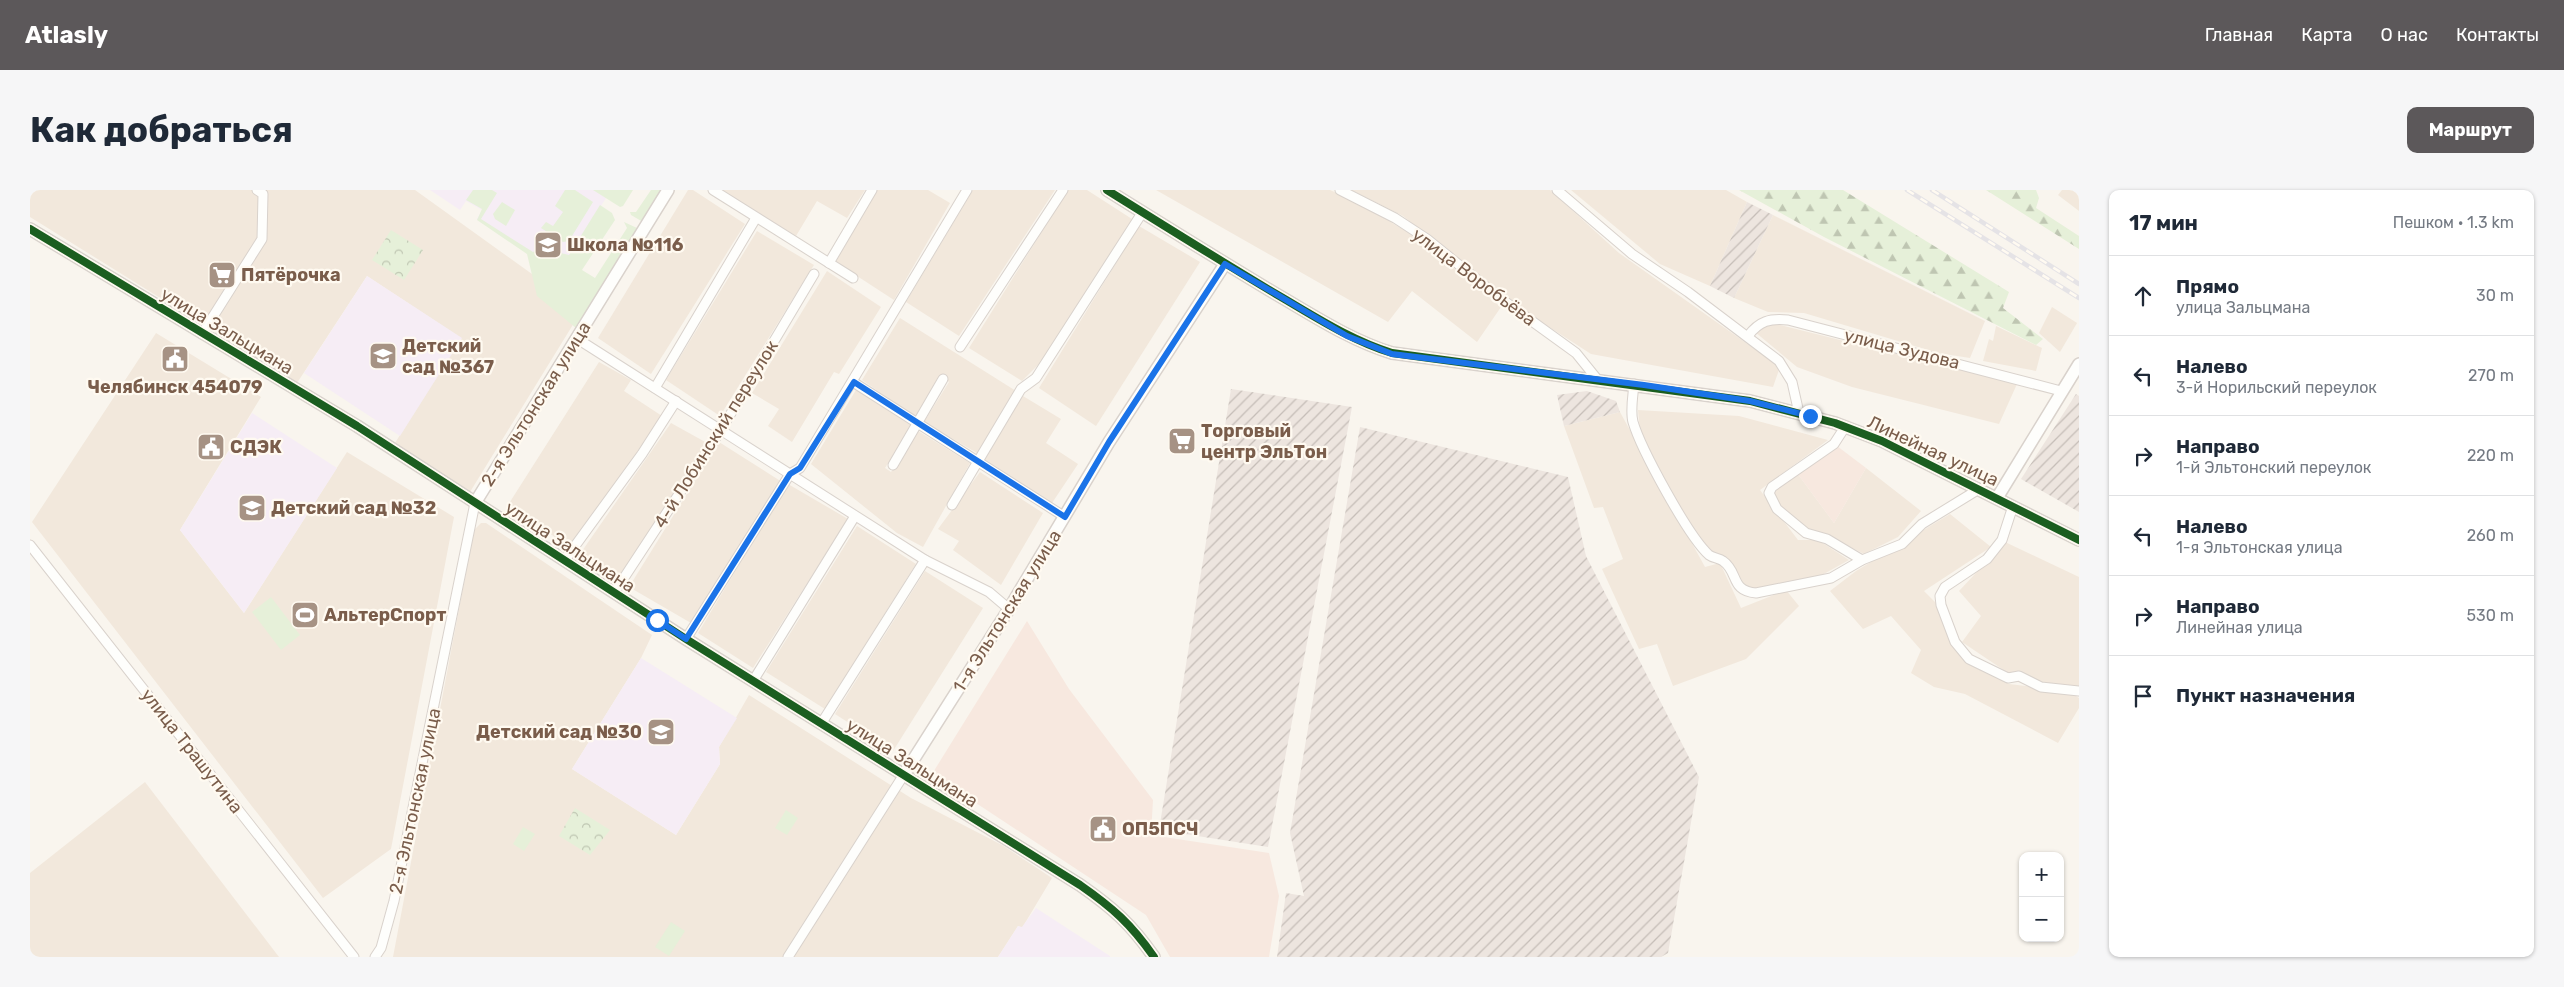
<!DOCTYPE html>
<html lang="ru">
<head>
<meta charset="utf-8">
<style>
  :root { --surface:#fff; --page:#f6f6f7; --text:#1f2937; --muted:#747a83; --line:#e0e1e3; --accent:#5c585a }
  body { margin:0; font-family:Rubik,sans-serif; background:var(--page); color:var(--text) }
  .controls { position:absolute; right:15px; bottom:15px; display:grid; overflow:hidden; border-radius:10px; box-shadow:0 1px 4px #0004 }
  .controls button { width:45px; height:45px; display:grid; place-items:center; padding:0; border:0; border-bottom:1px solid var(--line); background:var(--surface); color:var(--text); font:25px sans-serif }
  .stop { position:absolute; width:15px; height:15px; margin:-11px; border:4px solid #1a73e8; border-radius:50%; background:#fff }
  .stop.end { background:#1a73e8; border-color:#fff; box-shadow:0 1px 5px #0008 }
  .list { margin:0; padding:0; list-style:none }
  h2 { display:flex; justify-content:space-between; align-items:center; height:65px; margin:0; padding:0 20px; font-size:21px }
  h2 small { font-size:16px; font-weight:400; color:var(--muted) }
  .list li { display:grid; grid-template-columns:32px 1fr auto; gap:15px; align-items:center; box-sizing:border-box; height:80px; padding:0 20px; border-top:1px solid var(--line) }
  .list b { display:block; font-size:19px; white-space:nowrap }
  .list p { margin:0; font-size:16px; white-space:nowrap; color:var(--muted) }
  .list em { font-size:16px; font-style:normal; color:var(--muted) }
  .icon { flex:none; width:28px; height:28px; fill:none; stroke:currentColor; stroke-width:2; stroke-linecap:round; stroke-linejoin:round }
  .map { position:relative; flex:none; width:2049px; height:767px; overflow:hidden; border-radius:10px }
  header { display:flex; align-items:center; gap:30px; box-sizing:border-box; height:70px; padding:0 25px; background:var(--accent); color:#fff }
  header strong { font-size:24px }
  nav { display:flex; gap:28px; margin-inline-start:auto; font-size:18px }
  .intro { display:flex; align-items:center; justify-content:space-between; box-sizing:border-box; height:120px; padding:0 30px }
  h1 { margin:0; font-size:35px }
  .button { padding:12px 22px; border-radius:10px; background:var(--accent); color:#fff; font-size:18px; font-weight:700 }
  main { display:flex; gap:30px; padding:0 30px }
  aside { flex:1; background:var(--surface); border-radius:10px; box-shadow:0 1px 4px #0004 }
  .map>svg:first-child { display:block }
</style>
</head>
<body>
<header>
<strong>Atlasly</strong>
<nav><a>Главная</a><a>Карта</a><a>О нас</a><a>Контакты</a></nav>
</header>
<div class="intro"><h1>Как добраться</h1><a class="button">Маршрут</a></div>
<main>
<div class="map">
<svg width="2049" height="767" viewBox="0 0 2049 767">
  <defs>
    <pattern id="industrial-furrows" width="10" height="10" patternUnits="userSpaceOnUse" patternTransform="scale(1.25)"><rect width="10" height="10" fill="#ede5df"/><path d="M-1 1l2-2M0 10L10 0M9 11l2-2" fill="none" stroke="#c5bdb7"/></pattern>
    <pattern id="forest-firs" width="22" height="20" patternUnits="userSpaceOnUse" patternTransform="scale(1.25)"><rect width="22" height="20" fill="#e6f0d9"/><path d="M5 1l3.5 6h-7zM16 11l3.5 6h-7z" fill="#bfc6b2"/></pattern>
    <pattern id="park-crowns" width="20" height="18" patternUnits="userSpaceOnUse" patternTransform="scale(1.25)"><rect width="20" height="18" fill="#e6f0d9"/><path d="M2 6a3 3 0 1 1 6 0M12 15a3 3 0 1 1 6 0" fill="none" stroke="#bfc6b2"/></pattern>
  </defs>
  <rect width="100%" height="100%" fill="#f9f5ee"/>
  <!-- residential -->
  <g fill="#f2e8dc">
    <path d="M0 0H385L552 120 440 302 365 253 431 148 337 86 267 193 0 27Z"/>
    <path d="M658 0H663L715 34 621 184 568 148Z"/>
    <path d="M691 0H835L817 28 787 11 766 46Z"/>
    <path d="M847 0H898L920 13 864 110 804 71Z"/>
    <path d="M943 0H1025L929 146 876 112Z"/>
    <path d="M1038 0H1057L1102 29 1013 170 992 191 939 158Z"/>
    <path d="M1126 0H1300L1331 14 1392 51 1471 117 1447 152 1382 101 1358 132Z"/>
    <path d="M1321 0H1520L1589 63 1750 177 1743 197 1561 164 1485 115 1373 26Z"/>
    <path d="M1541 0H1696L1717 12 1680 96 1630 74Z"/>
    <path d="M2032 0H2049V21L2028 5Z"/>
    <path d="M1743 25 1955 131 1940 168 1908 163 1774 123 1738 122 1704 108Z"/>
    <path d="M1109 36 1170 72 1066 236 1009 198Z"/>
    <path d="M727 41 784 75 690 226 636 190Z"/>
    <path d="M797 81 851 117 809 184 804 182 762 252 738 236 749 219 722 203Z"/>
    <path d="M2022 117 2047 133 2030 162 2009 143Z"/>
    <path d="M870 128 986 201 947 263 894 232 919 192 912 187 887 228 832 190Z"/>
    <path d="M1738 132 1987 194 1969 234 1822 197 1767 177 1725 142Z"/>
    <path d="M1966 136 2012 158 2006 181 1953 171 1959 149 1963 151Z"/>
    <path d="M126 143 231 207 150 340 214 423 317 262 424 327 361 659 293 708 2 332Z"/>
    <path d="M569 172 601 190 594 201 632 226 541 358 478 315Z"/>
    <path d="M826 200 882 236 855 278 861 282 888 241 940 273 893 357 867 343 781 274Z"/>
    <path d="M993 206 1031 229 1016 253 1048 274 1022 313 953 268Z"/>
    <path d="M1608 220 1709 226 1798 250 1730 300 1768 350H1788L1819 370 1792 385 1728 399 1714 396 1695 366 1681 361 1657 330 1610 243Z"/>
    <path d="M1590 222 1675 377 1690 373 1711 418 1756 400 1769 416 1716 469 1643 496 1627 454 1609 459 1572 379 1593 369 1573 317 1564 318 1534 236Z"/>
    <path d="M641 233 677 253 589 389 550 364Z"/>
    <path d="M689 252 752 292 661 433 599 397Z"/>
    <path d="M1836 278 1891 321 1868 347 1834 364 1797 345 1775 341 1745 313V299L1767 283 1804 333Z"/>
    <path d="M950 282 1013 323 971 395 923 360 929 351 908 339Z"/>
    <path d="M758 294 818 329 723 478 668 443Z"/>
    <path d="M1920 324 1961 357 1894 401 1906 413 1919 447 1930 466 1979 494 2038 501 2049 508V518L2028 553 1935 504 1904 497 1881 483 1891 460 1861 426 1833 439 1800 401 1826 381Z"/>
    <path d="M451 333H456L622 445 611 468 542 579 646 645 690 574 689 557 719 505 881 608 972 655 1022 688 992 738 988 736 968 767H363L444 340Z"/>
    <path d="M827 336 886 374 795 519 736 482Z"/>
    <path d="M1975 352 2049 387V496L2013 495 1991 484 1978 483 1932 452 1951 426 1929 401Z"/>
    <path d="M895 381 953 418 863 561 805 524Z"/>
    <path d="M115 592 249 767H0V683Z"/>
  </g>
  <!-- commercial -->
  <g fill="#f7e8df">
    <path d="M1807 256 1836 278 1804 333 1767 283Z"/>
    <path d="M997 431 1039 499 1123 610 1121 645 1239 663 1249 706 1239 767H1140L1116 725 902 584Z"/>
  </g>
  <!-- industrial -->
  <g fill="url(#industrial-furrows)">
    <path d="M1717 12 1743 25 1704 108 1680 96Z"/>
    <path d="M1201 199 1322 217 1238 657 1129 640Z"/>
    <path d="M1557 201 1586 211 1590 222 1534 236 1527 205Z"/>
    <path d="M2046 204 2049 206V322L1991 289Z"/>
    <path d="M1330 237 1538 287 1556 366 1669 587 1638 763 1631 767H1247L1256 703 1274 706 1260 643Z"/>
  </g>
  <!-- education -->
  <g fill="#f6edf5">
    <path d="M400 0H581L531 80 447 29 452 20 436 11 430 20Z"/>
    <path d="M337 86 432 148 370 246 274 183Z"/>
    <path d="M222 223 307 278 214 423 150 340Z"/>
    <path d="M611 468 707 528 689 557 690 574 646 645 542 579Z"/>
    <path d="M1006 718 1080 766V767H968L988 736 992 737Z"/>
  </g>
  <!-- grass -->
  <g fill="#e6f0d9">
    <path d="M443 0H462L467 3 451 29 503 62 510 58 539 65 570 15 582 23 585 30 552 80 565 88 597 38 594 32 607 38 546 138 507 106 497 64 447 30 452 19 436 10Z"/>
    <path d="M535 0H545L563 12 539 51 533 52 511 38 516 32 523 36 533 22 525 16Z"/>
    <path d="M563 0H603L593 16 590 17Z"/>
    <path d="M621 0H632L613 32 601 25 600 22H606Z"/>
    <path d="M472 12 485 20 476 36 465 29 463 24Z"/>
    <path d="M241 407 270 445 251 460 222 422Z"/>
    <path d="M756 620 768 628 757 645 745 638Z"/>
    <path d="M493 637 505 644 494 661 483 654Z"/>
    <path d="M641 732 655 741 639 766 625 757Z"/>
  </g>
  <!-- forest -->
  <g fill="url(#forest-firs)">
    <path d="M1709 0H1813L1979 102 1973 118 2013 149 2006 155 1794 47Z"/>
    <path d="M1956 0H2006L2009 8 2006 18 2049 46V59Z"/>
  </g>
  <!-- park -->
  <g fill="url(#park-crowns)">
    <path d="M361 40 393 60 374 90 342 70Z"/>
    <path d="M545 618 580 640 560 665 529 646Z"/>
  </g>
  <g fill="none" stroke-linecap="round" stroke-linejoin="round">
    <defs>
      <g id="minor">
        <path d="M683 0 823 88"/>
        <path d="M1310 0 1365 28 1397 49 1470 108 1546 163 1567 189"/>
        <path d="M1527 0 1602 64 1658 102 1749 171 1762 192 1769 223"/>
        <path d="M799 73 842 0"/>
        <path d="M172 144 232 49 233 4 227 0"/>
        <path d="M1718 146C1729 131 1740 128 1758 130L2031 201"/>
        <path d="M546 148 895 370 959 402 979 419"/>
        <path d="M930 157 1033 0"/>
        <path d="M823 192 1035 327"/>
        <path d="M1604 194C1603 206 1600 221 1603 232 1611 259 1658 346 1679 365 1683 368 1689 368 1693 371 1709 382 1700 401 1726 403L1801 388 1832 370 1872 354 1892 334 1949 299"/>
        <path d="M625 198 726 28"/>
        <path d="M1815 237 1804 254 1742 297 1739 303 1747 319 1776 343 1797 349 1832 370"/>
        <path d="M863 275 913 189"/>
        <path d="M922 315 991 199 1006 188 1112 23"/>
        <path d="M1983 316 1972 350 1957 369 1915 397 1910 406 1911 415 1925 452 1939 469 1978 488 1989 486 2011 497 2049 501"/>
        <path d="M0 355 324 767"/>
        <path d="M534 371 612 264 646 211"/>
        <path d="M584 403 691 240 784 84"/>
        <path d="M656 449 760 284 770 278 937 0"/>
        <path d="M723 491 825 326"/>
        <path d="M791 534 895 370"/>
        <path d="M345 767 351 758 364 711 445 313"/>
        <path d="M758 767 873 586"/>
      </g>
      <g id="tertiary">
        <path d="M1077 0C1133 35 1189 70 1246 104 1284 126 1320 150 1362 163L1720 211 1805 233 1852 251 2049 350"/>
        <path d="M0 39 327 236 656 449 1050 695C1083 718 1101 734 1124 767"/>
        <path d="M1967 308 2049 174"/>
        <path d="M445 313 638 0"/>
        <path d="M873 586 979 419 1079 252 1195 74"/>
      </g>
    </defs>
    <!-- minor casing -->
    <use href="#minor" stroke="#d9d2cc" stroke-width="11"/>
    <!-- tertiary casing -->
    <use href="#tertiary" stroke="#d9d2cc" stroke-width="14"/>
    <!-- minor -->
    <use href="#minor" stroke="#fefefc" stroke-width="9"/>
    <!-- tertiary -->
    <use href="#tertiary" stroke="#fefefc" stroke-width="11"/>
    <defs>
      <g id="rail">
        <path d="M1877 0 2049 108"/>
        <path d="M1902 0 2049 94"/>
      </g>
    </defs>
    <!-- rail casing -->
    <use href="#rail" stroke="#e5e3e6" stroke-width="4.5"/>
    <!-- rail -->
    <use href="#rail" stroke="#fffaf1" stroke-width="2.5" stroke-dasharray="8" stroke-linecap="butt"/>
    <defs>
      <g id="cycleway">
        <path d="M1077 0C1133 35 1189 70 1246 104 1284 126 1320 150 1362 163L1720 211 1805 233 1852 251 2049 350"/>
        <path d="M0 39 327 236 656 449 1050 695C1083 718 1101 734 1124 767"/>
      </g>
    </defs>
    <!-- cycleway casing -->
    <use href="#cycleway" stroke="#fffaf1" stroke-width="11"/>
    <!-- cycleway -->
    <use href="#cycleway" stroke="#1b5e20" stroke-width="8"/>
  </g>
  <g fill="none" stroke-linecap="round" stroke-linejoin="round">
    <!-- route -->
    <path stroke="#1a73e8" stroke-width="6" d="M627 430 656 449 760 284 770 278 824 192 1035 327 1079 252 1195 74 1317 146 1362 164 1614 195 1720 211 1780 226"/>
  </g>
  <!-- icons -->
  <defs>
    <symbol id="school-square" viewBox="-11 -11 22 22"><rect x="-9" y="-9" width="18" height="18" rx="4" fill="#a69284" stroke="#fffaf1"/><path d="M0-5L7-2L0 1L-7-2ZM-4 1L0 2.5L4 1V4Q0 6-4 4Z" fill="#fff"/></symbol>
    <symbol id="supermarket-square" viewBox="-11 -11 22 22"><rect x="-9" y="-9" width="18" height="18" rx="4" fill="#a69284" stroke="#fffaf1"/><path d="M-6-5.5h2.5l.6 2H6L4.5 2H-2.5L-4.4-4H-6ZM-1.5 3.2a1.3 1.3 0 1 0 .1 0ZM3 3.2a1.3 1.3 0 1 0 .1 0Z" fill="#fff"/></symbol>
    <symbol id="civic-square" viewBox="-11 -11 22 22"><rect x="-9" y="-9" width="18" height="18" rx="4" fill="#a69284" stroke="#fffaf1"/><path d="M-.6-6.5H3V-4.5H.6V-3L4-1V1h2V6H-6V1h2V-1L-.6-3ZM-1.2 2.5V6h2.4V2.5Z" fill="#fff"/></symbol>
    <symbol id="stadium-square" viewBox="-11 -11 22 22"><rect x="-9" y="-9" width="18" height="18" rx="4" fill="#a69284" stroke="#fffaf1"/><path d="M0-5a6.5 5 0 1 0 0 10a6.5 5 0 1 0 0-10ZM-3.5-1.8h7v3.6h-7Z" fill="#fff"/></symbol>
  </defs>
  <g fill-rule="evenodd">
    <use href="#school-square" x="502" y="39" width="32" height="32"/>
    <use href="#supermarket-square" x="176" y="69" width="32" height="32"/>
    <use href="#school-square" x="337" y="150" width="32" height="32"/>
    <use href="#civic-square" x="129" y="153" width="32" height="32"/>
    <use href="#supermarket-square" x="1136" y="235" width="32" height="32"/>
    <use href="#civic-square" x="165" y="241" width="32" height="32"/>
    <use href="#school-square" x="206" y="302" width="32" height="32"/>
    <use href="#stadium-square" x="259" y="409" width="32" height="32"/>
    <use href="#school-square" x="615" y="526" width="32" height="32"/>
    <use href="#civic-square" x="1057" y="623" width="32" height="32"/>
  </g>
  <g text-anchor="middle" stroke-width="4.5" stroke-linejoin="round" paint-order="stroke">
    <!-- poi labels -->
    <g font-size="18" font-weight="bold" fill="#7a5d4b" stroke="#fffaf1" text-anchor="start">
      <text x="537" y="61">Школа №116</text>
      <text x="211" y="91">Пятёрочка</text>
      <text x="372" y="162">Детский<tspan x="372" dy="21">сад №367</tspan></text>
      <text x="145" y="203" text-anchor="middle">Челябинск 454079</text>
      <text x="1171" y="247">Торговый<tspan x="1171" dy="21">центр ЭльТон</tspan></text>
      <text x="200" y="263">СДЭК</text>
      <text x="241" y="324">Детский сад №32</text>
      <text x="294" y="431">АльтерСпорт</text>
      <text x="612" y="548" text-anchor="end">Детский сад №30</text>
      <text x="1092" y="645">ОП5ПСЧ</text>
    </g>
    <!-- street labels -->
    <g font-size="18" fill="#7a5d4b" stroke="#fffaf1">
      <text transform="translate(1444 87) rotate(37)" y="6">улица Воробьёва</text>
      <text transform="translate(197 141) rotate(31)" y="6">улица Зальцмана</text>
      <text transform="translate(1872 159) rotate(14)" y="6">улица Зудова</text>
      <text transform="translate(506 214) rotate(-58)" y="6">2-я Эльтонская улица</text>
      <text transform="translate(686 244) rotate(-58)" y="6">4-й Лобинский переулок</text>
      <text transform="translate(1903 261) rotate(25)" y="6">Линейная улица</text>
      <text transform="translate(540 357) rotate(33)" y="6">улица Зальцмана</text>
      <text transform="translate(977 421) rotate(-58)" y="6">1-я Эльтонская улица</text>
      <text transform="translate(162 561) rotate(52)" y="6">улица Трашутина</text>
      <text transform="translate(882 573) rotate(32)" y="6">улица Зальцмана</text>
      <text transform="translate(385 611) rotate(-78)" y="6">2-я Эльтонская улица</text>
    </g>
  </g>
</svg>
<div class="controls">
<button>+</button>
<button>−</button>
</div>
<div class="stop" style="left:627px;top:430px"></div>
<div class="stop end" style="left:1780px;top:226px"></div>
</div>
<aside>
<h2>17 мин<small>Пешком · 1.3 km</small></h2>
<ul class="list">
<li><svg class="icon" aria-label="ahead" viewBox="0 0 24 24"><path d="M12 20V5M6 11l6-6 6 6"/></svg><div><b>Прямо</b><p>улица Зальцмана</p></div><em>30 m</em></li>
<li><svg class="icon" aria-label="left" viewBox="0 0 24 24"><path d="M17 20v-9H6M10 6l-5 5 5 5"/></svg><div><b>Налево</b><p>3-й Норильский переулок</p></div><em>270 m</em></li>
<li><svg class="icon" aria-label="right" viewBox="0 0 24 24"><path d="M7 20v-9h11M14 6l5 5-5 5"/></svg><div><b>Направо</b><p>1-й Эльтонский переулок</p></div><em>220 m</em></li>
<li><svg class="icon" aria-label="left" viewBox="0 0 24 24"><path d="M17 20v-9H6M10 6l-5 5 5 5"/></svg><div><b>Налево</b><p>1-я Эльтонская улица</p></div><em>260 m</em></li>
<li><svg class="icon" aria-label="right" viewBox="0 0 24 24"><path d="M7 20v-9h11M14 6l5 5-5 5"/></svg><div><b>Направо</b><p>Линейная улица</p></div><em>530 m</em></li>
<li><svg class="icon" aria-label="arrive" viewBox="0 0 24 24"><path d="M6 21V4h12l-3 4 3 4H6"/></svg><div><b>Пункт назначения</b></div></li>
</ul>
</aside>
</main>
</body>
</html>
